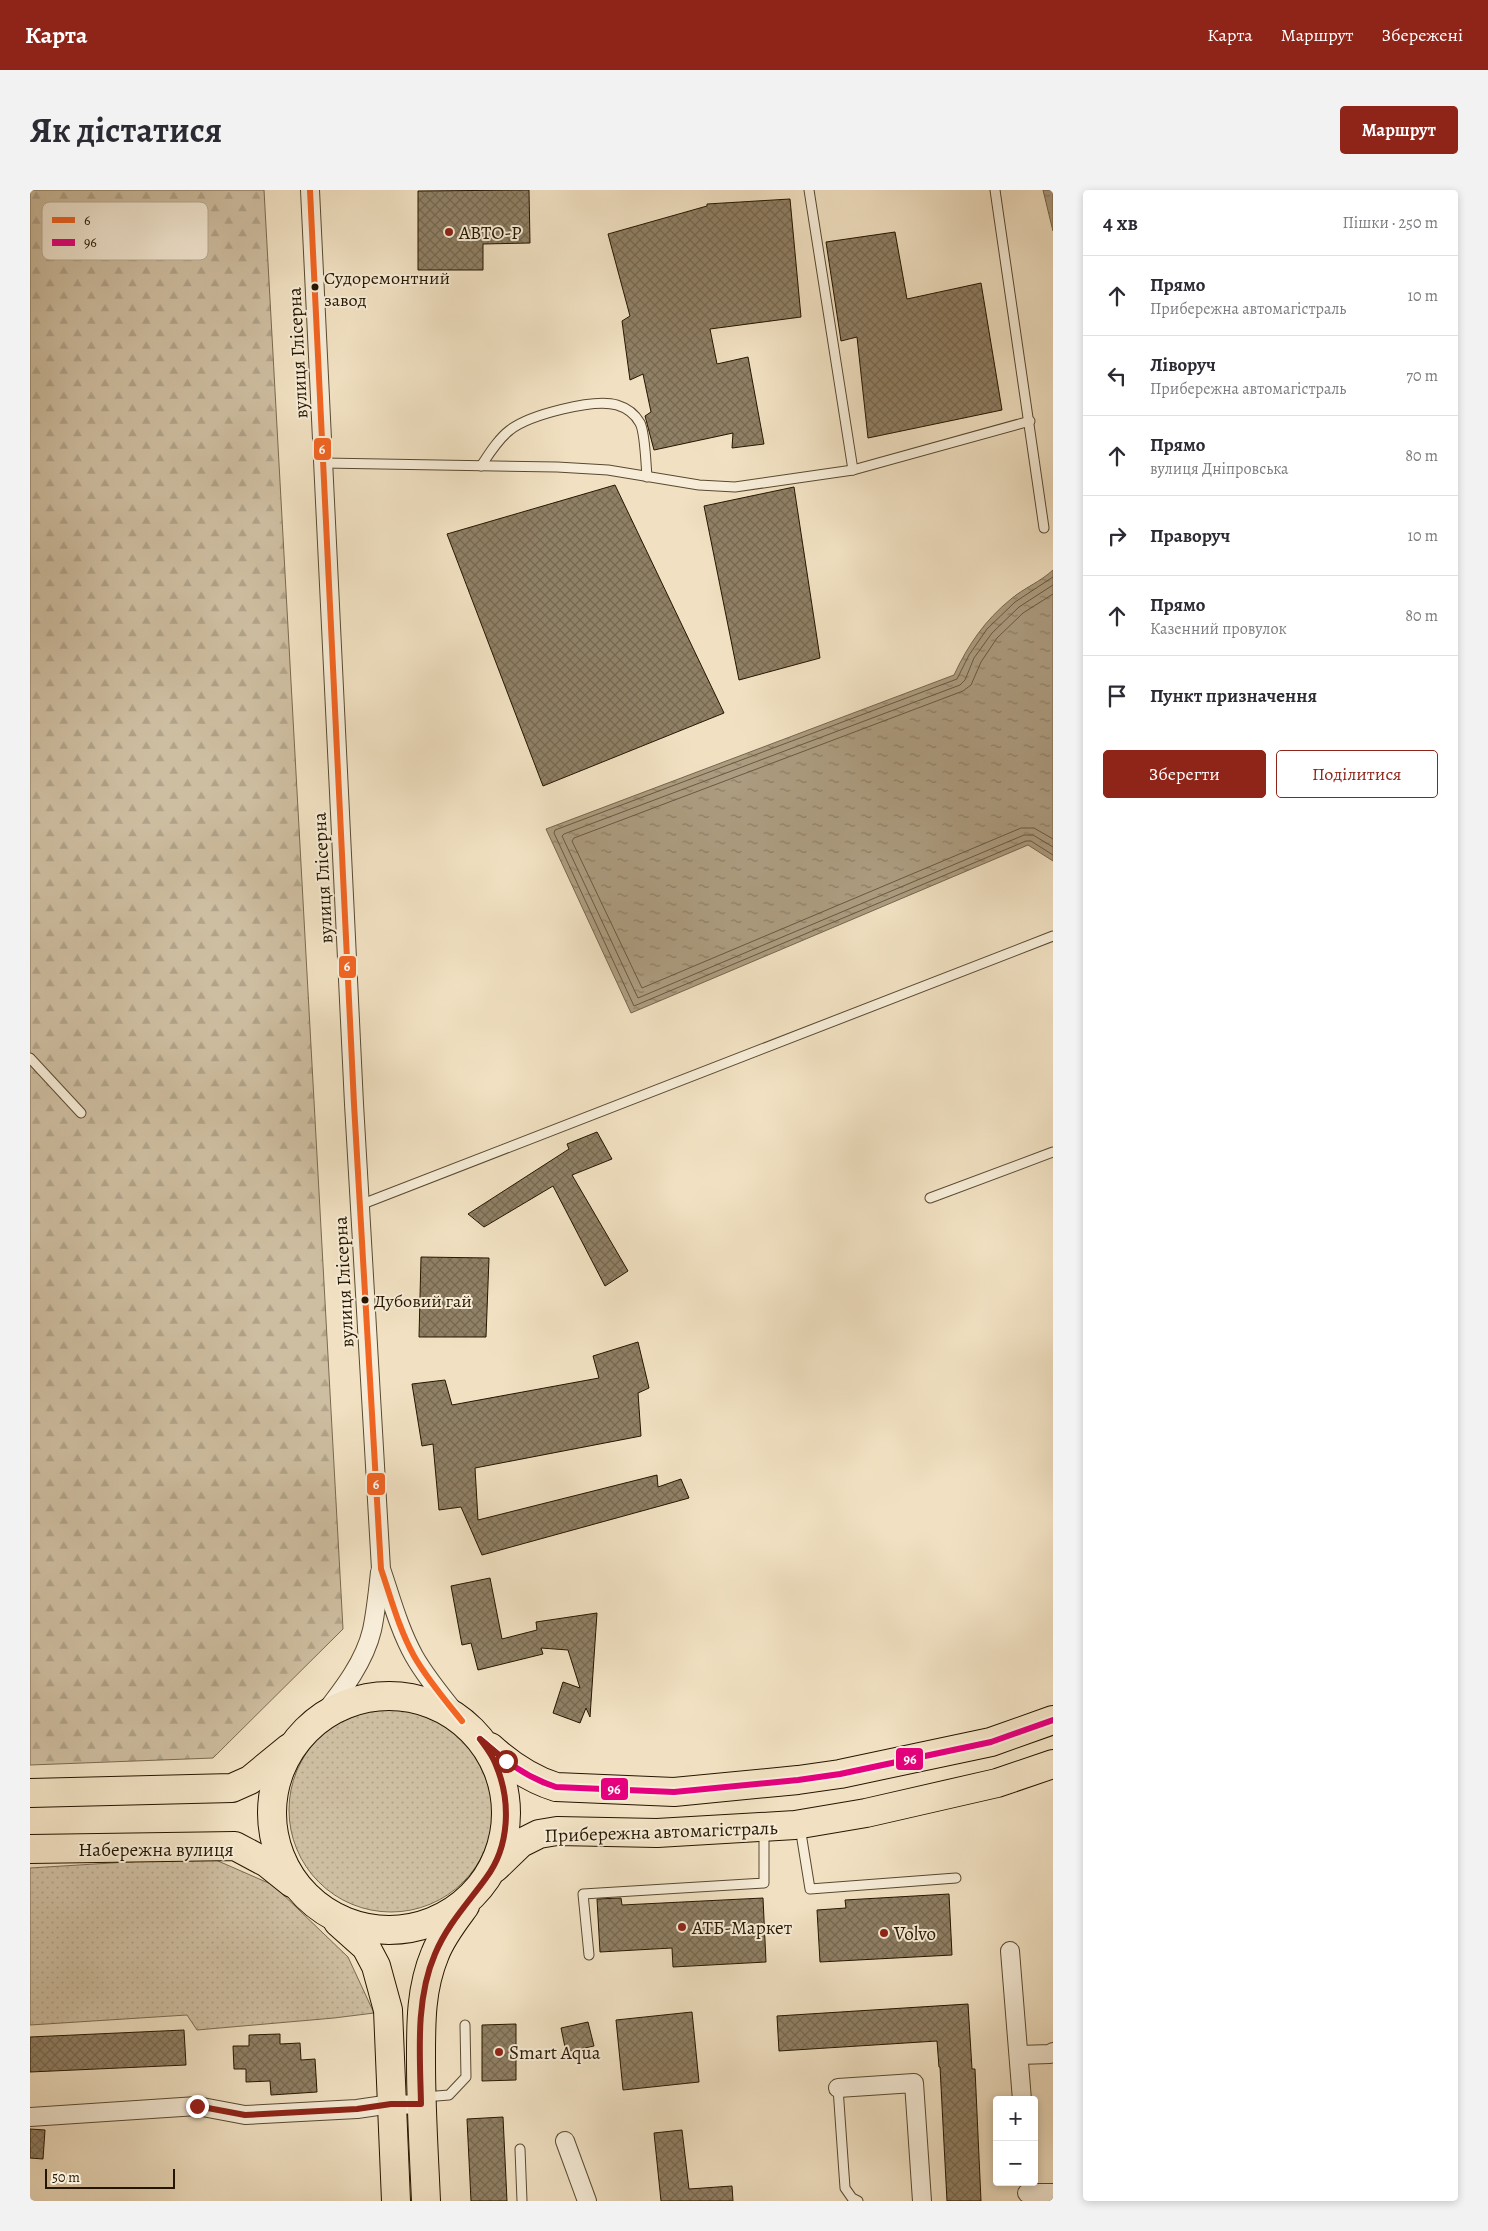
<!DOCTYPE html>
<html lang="uk">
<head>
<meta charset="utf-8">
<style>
  :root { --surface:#fff; --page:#f2f2f3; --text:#2b2b33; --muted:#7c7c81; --line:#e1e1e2; --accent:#8f2418 }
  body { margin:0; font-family:Alegreya,serif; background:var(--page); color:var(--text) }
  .controls { position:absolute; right:15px; bottom:15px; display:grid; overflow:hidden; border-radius:5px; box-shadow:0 2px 8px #0003 }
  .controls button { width:45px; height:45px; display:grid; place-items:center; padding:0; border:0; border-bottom:1px solid var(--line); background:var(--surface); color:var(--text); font:25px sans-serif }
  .scale { position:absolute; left:15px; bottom:12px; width:130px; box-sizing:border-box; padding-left:5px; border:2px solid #261600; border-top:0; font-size:14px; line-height:18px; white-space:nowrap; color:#261600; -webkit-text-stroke:4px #f6ecd7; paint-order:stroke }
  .stop { position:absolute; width:15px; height:15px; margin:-11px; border:4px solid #8f2418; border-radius:50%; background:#fff }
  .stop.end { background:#8f2418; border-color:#fff; box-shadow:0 1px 5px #0008 }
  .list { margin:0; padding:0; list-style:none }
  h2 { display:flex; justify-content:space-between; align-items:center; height:65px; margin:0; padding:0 20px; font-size:21px }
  h2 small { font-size:16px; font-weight:400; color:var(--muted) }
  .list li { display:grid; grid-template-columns:32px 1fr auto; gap:15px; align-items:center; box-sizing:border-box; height:80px; padding:0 20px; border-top:1px solid var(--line) }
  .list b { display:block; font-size:19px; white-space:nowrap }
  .list p { margin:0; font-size:16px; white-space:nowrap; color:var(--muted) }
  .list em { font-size:16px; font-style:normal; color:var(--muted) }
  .actions { display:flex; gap:10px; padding:15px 20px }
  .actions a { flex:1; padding:11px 0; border:1px solid var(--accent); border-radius:5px; text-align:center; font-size:18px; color:var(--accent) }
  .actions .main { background:var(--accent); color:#fff }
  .icon { flex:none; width:28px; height:28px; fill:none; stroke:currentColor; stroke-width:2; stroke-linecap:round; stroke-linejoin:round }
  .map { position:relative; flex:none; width:1023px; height:2011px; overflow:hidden; border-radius:5px }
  header { display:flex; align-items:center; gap:30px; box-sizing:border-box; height:70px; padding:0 25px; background:var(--accent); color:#fff }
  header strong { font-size:24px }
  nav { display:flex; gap:28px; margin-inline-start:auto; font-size:18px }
  .intro { display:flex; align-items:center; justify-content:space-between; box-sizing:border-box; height:120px; padding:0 30px }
  h1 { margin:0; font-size:35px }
  .button { padding:12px 22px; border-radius:5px; background:var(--accent); color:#fff; font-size:18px; font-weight:700 }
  main { display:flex; gap:30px; padding:0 30px }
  aside { flex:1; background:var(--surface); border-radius:5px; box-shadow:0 2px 8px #0003 }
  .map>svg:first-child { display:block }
</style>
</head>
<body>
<header>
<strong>Карта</strong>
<nav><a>Карта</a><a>Маршрут</a><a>Збережені</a></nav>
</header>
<div class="intro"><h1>Як дістатися</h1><a class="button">Маршрут</a></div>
<main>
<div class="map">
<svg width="1023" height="2011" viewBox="0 0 1023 2011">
  <defs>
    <pattern id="green-dots" width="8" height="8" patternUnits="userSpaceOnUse" patternTransform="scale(1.25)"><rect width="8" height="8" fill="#cebea1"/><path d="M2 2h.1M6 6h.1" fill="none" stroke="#b1a389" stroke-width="1.8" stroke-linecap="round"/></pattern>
    <pattern id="forest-firs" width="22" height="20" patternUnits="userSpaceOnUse" patternTransform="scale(1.25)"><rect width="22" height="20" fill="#cebea1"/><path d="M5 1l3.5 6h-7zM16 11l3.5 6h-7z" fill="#b1a389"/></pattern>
    <pattern id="water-ripples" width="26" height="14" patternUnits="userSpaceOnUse" patternTransform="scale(1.25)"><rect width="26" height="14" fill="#ac9c80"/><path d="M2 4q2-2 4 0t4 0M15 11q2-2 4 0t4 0" fill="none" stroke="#8c7e66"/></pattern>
    <pattern id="building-cross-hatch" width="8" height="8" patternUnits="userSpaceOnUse" patternTransform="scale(1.25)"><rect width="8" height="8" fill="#908065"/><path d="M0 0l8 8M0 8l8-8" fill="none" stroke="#756851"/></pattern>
  </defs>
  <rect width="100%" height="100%" fill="#f1e1c2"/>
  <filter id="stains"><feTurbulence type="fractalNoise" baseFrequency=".004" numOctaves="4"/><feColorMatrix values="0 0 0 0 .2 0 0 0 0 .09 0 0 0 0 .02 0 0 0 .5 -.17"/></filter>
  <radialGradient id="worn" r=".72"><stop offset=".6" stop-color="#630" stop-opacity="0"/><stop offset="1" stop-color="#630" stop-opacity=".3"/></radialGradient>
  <!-- green -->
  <g fill="url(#green-dots)" stroke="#7a6a50">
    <circle cx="361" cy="1620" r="102"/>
    <path d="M179 1667 243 1695 318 1767 344 1823 304 1828 167 1840 157 1825 0 1835V1678Z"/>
  </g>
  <!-- forest -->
  <path fill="url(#forest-firs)" stroke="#7a6a50" d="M0 0H234L313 1439 183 1568 0 1575Z"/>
  <!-- water -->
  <g fill="url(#water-ripples)" stroke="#76664d">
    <path d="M1013 0H1023V41L1022 37Z"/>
    <path d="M1023 380V671L998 655 601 823 516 639 924 485C938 455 955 430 981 409 994 398 1010 392 1023 380Z"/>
  </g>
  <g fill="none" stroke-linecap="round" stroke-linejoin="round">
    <!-- shore -->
    <g stroke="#695940" stroke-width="1">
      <path d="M1023 387 985 412 957 439 939 465 927 489 525 640 524 643 604 816 996 651H1001L1023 665"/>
      <path d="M1023 395 989 417 962 443 944 468 935 490 930 495 534 644 532 646 608 808 994 645H1003L1023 657"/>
      <path d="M1023 404 993 423 967 448 951 472 941 495 933 501 544 648 542 651 612 798 991 638H1004L1023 649"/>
    </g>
  </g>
  <!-- building -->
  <g fill="url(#building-cross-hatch)" stroke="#261600">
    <path d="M499 0 500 53 453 54V80H388V1Z"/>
    <path d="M760 9 771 127 680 139 687 174 718 167 734 254 702 258 703 243 624 260 615 226 621 222 613 184 600 190 592 131 600 126 578 44 677 16V14Z"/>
    <path d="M865 42 877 109 951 93 972 220 838 248 827 147 811 151 796 52Z"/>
    <path d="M585 295 694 523 513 596 417 344Z"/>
    <path d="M764 297 790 468 709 490 674 316Z"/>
    <path d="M567 942 582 969 542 985 598 1081 575 1096 523 996 454 1037 438 1024 539 959 537 954Z"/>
    <path d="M391 1067 459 1068 456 1147H389Z"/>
    <path d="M608 1152 619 1198 608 1203 611 1246 445 1278 448 1330 627 1285 628 1297 651 1289 659 1308 452 1365 431 1317 409 1320 403 1254 392 1256 382 1194 415 1190 422 1215 569 1188 563 1166Z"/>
    <path d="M460 1388 472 1449 507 1440 506 1432 567 1423 560 1527 556 1518 550 1533 523 1523 533 1492 550 1498 538 1460 511 1458 513 1464 448 1480 441 1453 432 1455 421 1396Z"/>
    <path d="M919 1704 922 1765 790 1772 787 1720 816 1718 815 1710Z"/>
    <path d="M591 1708 592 1715 733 1708 736 1772 643 1777 642 1758 570 1762 567 1709Z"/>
    <path d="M938 1814 942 1879H945L951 2011H917L910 1877H909L907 1851 749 1861 747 1826Z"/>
    <path d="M662 1822 669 1892 593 1900 586 1830Z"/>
    <path d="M558 1832 564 1856 536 1862 531 1838Z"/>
    <path d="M486 1834V1890L452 1891V1835Z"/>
    <path d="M154 1840 156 1875 0 1882V1847Z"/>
    <path d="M250 1844V1854L270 1853 271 1870 285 1869 287 1902 241 1905 240 1891 216 1892V1879H204L203 1856H219V1845Z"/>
    <path d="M473 1927 477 2011H441L437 1929Z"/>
    <path d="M0 1939 15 1940 13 1969 0 1968Z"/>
    <path d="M652 1940 659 1999 702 1996 703 2011H631L624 1943Z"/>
  </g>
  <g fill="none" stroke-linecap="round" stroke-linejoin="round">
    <defs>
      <g id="service">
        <path d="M779 0 823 280"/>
        <path d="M965 0 1014 338"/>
        <path d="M294 273 527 277 578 280 669 295 705 297 823 280 1000 231"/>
        <path d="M451 276C459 264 468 249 480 240 499 225 564 208 587 215 597 218 605 224 610 233 615 242 616 275 617 287"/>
        <path d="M0 868 51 923"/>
        <path d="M900 1008 1023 962"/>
        <path d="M330 1015 1023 746"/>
        <path d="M770 1637 780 1699 926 1688"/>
        <path d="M559 1765 553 1704 734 1693V1640"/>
        <path d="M808 1898 815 1998 822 2008 828 2011"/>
        <path d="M394 1907 419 1905 436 1887 435 1835"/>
        <path d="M490 1959 492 2011"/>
      </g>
      <g id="minor">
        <path d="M280 0 324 914 351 1379C361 1408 369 1439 384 1466 397 1489 415 1510 432 1531"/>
        <path d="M289 1530C310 1503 334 1474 342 1440 346 1421 348 1401 350 1382"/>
        <path d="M980 1761 992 1910"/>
        <path d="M989 1865 1020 1864 1023 1862"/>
        <path d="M808 1898 884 1893 892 2011"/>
        <path d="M0 1927 167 1916 215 1925 327 1919 361 1914 391 1915"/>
        <path d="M535 1951 557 2011"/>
        <path d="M997 2003H1023"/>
      </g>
      <g id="primary">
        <circle cx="359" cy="1623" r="117"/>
        <path d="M460 1557C480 1575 500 1589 526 1597L644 1602 768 1590 810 1584 961 1552 1023 1530"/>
        <path d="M0 1603 202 1598 220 1590 259 1558"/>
        <path d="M0 1659 205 1656 237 1673 262 1693"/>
        <path d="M465 1678 491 1653 509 1644 527 1641 627 1643 765 1635 836 1623 967 1593 1023 1574"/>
        <path d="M308 1732 336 1757 346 1776 358 1820 366 2011"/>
        <path d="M396 2011C394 1965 391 1919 391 1873 391 1836 390 1800 405 1764 412 1746 424 1731 435 1716"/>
      </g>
    </defs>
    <!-- service casing -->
    <use href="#service" stroke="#594930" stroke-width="11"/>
    <!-- minor casing -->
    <use href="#minor" stroke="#594930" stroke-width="20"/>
    <!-- primary casing -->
    <use href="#primary" stroke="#261600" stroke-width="30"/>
    <!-- service -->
    <use href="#service" stroke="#f6ecd7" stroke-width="9"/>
    <!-- minor -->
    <use href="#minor" stroke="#f6ecd7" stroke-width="18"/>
    <!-- primary -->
    <use href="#primary" stroke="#f1e1c2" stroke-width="28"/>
    <defs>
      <path id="bus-1" d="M280 0 324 914 351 1379C361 1408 369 1439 384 1466 397 1489 415 1510 432 1531"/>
      <path id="bus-2" d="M450 1549C474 1570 495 1587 526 1597L644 1602 768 1590 810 1584 961 1552 1023 1530"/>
    </defs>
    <!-- bus-1 casing -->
    <use href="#bus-1" stroke="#f6ecd7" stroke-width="10"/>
    <!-- bus-2 casing -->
    <use href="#bus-2" stroke="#f6ecd7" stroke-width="10"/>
    <!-- bus-1 -->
    <use href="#bus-1" stroke="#f26522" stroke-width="6"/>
    <!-- bus-2 -->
    <use href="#bus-2" stroke="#e5007d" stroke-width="6"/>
  </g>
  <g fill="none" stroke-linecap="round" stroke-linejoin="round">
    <!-- route -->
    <path stroke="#8f2418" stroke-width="6" d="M167 1916 215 1925 327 1919 361 1914H391C390 1865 385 1810 405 1764 417 1735 438 1713 456 1688 480 1656 481 1611 466 1575 463 1566 456 1557 450 1549L476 1571"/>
  </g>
  <!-- markers -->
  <g fill="#8f2418" stroke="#f6ecd7" stroke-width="2">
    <circle cx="419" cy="42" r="5"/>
    <circle cx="652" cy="1737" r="5"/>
    <circle cx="854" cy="1743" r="5"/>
    <circle cx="469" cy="1862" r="5"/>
  </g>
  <g fill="#261600" stroke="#f6ecd7" stroke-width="2">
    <circle cx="285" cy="97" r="4.5"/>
    <circle cx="335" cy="1110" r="4.5"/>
  </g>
  <g text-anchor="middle" stroke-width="4" stroke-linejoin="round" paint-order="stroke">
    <!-- bus labels -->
    <g font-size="18" fill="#261600" stroke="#f6ecd7" text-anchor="start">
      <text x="294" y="94">Судоремонтний<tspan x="294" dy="22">завод</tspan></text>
      <text x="344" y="1117">Дубовий гай</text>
    </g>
    <!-- poi labels -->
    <g font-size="19" fill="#261600" stroke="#f6ecd7" text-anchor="start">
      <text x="429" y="49">АВТО-Р</text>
      <text x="662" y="1744">АТБ-Маркет</text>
      <text x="864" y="1750">Volvo</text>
      <text x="479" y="1869">Smart Aqua</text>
    </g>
    <!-- street labels -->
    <g font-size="19" fill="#261600" stroke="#f6ecd7">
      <text transform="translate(267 163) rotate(-93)" y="7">вулиця Глісерна</text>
      <text transform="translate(292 688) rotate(-93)" y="7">вулиця Глісерна</text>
      <text transform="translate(313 1092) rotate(-93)" y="7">вулиця Глісерна</text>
      <text transform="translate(631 1641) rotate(-2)" y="7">Прибережна автомагістраль</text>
      <text x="126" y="1666">Набережна вулиця</text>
    </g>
  </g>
  <!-- legend -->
  <rect x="12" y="12" width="166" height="58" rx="8" fill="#f6ecd7" stroke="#b8ac96" stroke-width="1"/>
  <rect x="22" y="27" width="23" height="6" fill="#f26522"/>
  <rect x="22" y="49" width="23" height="7" fill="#e5007d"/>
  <g font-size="14" fill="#261600">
    <text x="54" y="35">6</text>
    <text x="54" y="57">96</text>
  </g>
  <g stroke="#f6ecd7" stroke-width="2">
    <rect x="283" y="247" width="19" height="24" rx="5" fill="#f26522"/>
    <rect x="308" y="765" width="19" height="24" rx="5" fill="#f26522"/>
    <rect x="336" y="1282" width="20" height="24" rx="5" fill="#f26522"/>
    <rect x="865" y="1557" width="29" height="24" rx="5" fill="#e5007d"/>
    <rect x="570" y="1587" width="29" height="24" rx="5" fill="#e5007d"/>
  </g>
  <g font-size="14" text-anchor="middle" font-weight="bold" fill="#fff">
    <text x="292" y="264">6</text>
    <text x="317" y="781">6</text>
    <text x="346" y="1299">6</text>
    <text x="880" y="1574">96</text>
    <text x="584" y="1604">96</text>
  </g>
  <rect width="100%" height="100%" filter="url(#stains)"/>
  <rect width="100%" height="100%" fill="url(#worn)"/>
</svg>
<div class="controls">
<button>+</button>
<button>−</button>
</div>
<div class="scale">50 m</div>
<div class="stop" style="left:476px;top:1571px"></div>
<div class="stop end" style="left:167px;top:1916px"></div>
</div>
<aside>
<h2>4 хв<small>Пішки · 250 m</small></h2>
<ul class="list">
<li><svg class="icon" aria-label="ahead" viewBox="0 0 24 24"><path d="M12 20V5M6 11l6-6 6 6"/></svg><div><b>Прямо</b><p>Прибережна автомагістраль</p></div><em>10 m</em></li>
<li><svg class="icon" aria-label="left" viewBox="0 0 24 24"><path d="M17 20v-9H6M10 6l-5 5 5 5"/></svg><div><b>Ліворуч</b><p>Прибережна автомагістраль</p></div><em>70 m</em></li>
<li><svg class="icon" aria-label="ahead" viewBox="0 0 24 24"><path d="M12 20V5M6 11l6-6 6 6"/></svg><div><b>Прямо</b><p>вулиця Дніпровська</p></div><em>80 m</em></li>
<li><svg class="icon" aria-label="right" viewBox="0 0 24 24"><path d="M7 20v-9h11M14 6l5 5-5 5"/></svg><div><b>Праворуч</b></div><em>10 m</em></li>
<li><svg class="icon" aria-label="ahead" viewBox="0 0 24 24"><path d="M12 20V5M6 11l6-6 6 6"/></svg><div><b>Прямо</b><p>Казенний провулок</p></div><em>80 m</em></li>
<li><svg class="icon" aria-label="arrive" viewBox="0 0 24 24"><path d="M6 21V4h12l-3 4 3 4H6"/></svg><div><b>Пункт призначення</b></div></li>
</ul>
<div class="actions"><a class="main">Зберегти</a><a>Поділитися</a></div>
</aside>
</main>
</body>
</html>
